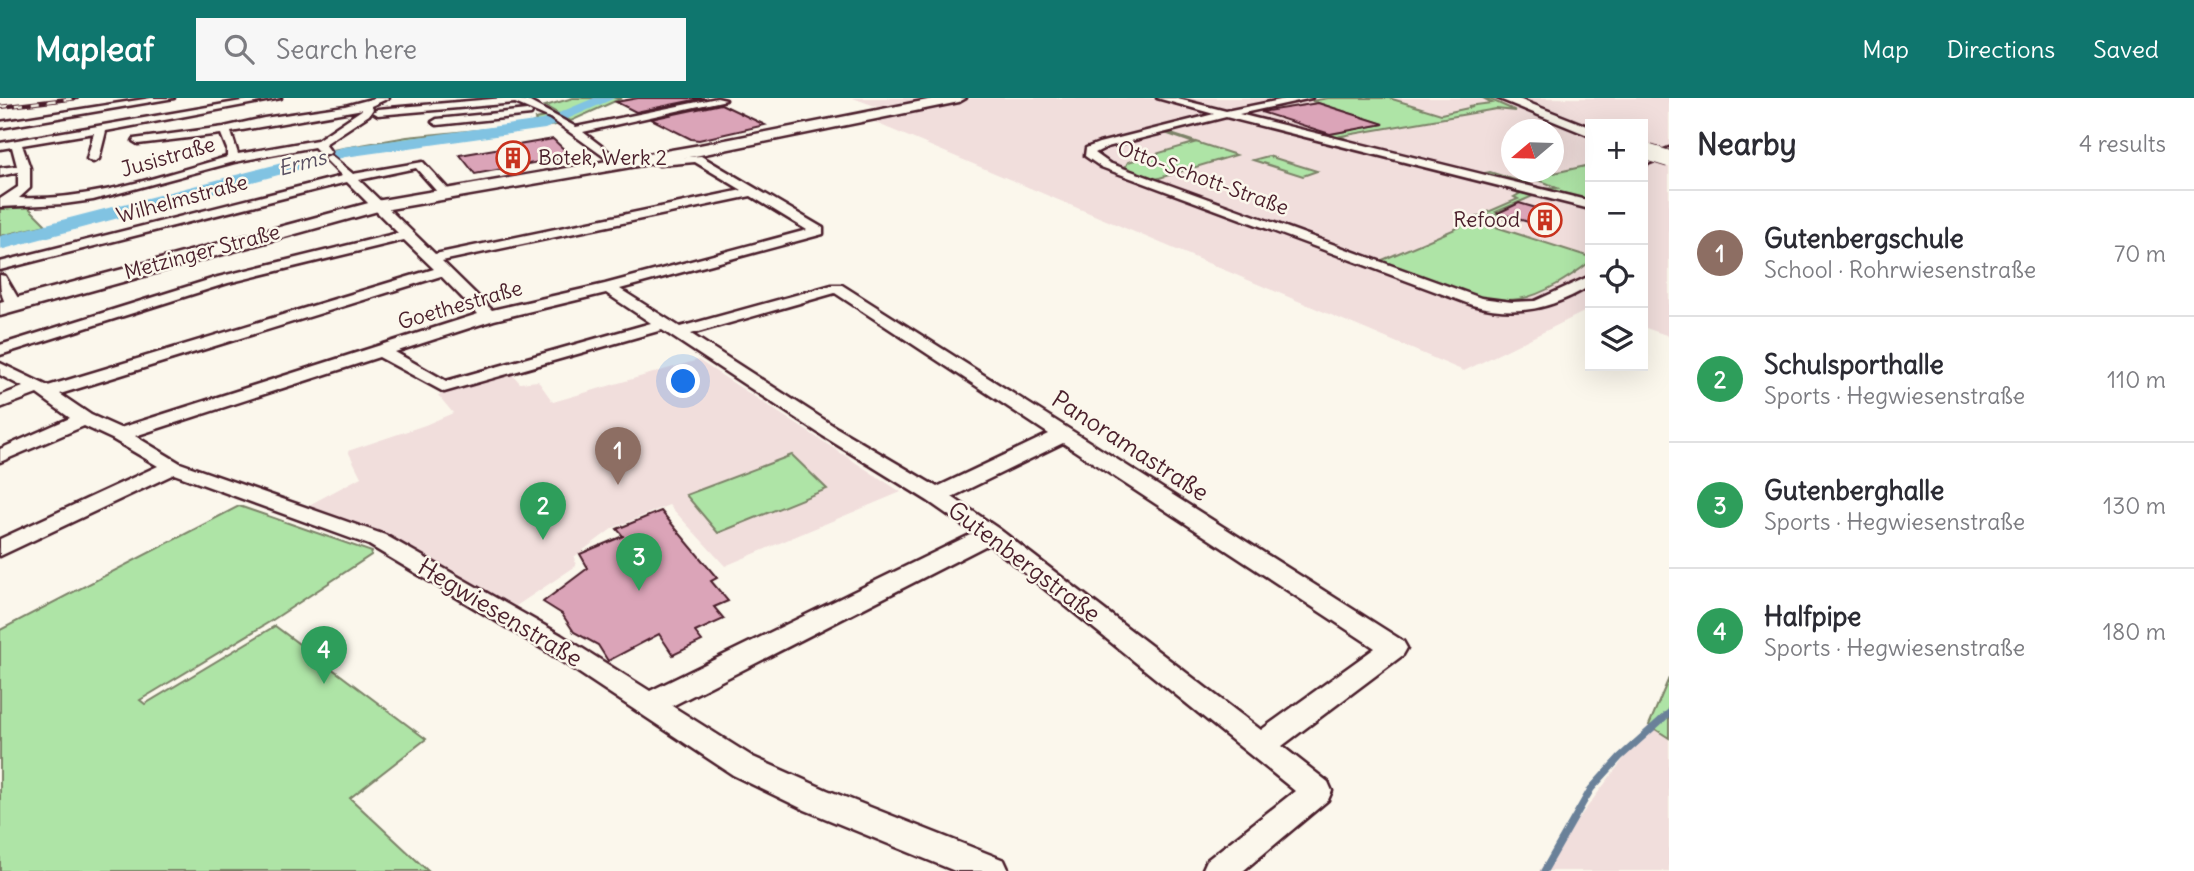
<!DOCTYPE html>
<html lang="en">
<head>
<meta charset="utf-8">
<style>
  :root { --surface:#fff; --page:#f7f7f7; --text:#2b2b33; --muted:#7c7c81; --line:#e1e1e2; --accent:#0f766e }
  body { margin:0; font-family:Delius,sans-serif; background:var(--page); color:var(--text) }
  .controls { position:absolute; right:21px; top:21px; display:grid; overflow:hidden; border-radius:0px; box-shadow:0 7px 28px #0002 }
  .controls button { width:63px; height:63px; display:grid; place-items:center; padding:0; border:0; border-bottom:2px solid var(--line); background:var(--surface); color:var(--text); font:35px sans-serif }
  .compass { position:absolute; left:1501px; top:21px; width:63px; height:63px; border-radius:50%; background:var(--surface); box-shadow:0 7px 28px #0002; rotate:251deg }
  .you { position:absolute; left:684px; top:284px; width:24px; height:24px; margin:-18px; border:5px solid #fff; border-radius:50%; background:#1a73e8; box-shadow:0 0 0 10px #1a73e833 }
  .badge { display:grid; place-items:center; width:46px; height:46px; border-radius:50%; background:var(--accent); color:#fff; font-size:23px; font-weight:700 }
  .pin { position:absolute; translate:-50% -58px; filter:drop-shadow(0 2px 4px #0008) }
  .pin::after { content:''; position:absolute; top:37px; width:24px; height:21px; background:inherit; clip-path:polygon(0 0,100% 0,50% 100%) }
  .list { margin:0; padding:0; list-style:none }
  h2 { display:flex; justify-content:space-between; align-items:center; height:91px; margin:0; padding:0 28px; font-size:30px }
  h2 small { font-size:23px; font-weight:400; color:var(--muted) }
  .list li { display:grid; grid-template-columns:46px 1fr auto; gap:21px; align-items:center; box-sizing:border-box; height:126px; padding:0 28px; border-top:2px solid var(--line) }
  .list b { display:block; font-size:26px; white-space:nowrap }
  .list p { margin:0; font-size:23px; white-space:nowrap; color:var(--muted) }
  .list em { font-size:23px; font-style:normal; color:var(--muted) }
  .icon { flex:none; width:38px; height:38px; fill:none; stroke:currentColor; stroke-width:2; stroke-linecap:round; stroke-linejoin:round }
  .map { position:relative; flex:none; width:1669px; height:773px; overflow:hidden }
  header { display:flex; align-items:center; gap:42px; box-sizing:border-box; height:98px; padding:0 35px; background:var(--accent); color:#fff }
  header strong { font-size:33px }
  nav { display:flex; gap:38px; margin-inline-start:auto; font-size:24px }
  .search { width:490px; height:63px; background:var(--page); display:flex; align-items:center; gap:18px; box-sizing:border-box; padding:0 24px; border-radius:0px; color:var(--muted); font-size:26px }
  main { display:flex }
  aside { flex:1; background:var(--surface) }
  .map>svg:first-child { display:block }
</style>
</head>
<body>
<header>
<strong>Mapleaf</strong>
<div class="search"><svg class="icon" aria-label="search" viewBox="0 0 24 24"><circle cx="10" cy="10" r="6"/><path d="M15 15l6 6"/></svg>Search here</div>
<nav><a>Map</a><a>Directions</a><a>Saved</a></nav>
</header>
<main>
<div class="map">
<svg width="1669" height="773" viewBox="0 0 1669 773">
  <rect width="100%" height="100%" fill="#fbf7ec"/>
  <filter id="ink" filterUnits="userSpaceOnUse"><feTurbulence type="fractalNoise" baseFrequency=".0143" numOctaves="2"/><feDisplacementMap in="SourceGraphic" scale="14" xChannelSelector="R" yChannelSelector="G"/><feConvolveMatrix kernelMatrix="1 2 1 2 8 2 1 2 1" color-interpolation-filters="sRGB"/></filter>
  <g filter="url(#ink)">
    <!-- built -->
    <g fill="#f1dedc" fill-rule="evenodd">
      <path d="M853 0H1669V238L1643 229V26H1590V211L1464 273 864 20 891 14ZM1512 32H1554V74H1512Z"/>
      <path d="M698 262 901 394 725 468 669 407 613 430 574 459 576 468 516 508 309 407 361 379 348 353 425 327 453 315 438 297 512 276 520 285 538 283 553 304Z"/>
      <path d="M1649 627 1669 640V773H1539Z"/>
    </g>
    <!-- green -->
    <g fill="#aee4a6" stroke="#7c8268" stroke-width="2">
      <path d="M573 0H622L571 23 545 8Z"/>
      <path d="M1328 0H1389L1441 16 1473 9 1468 8 1492 5 1483 0H1487L1516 13 1496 11 1341 38 1353 45 1305 33 1330 36 1383 26 1312 3Z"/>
      <path d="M545 19 555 27C481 40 407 46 332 60L327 53 407 39 527 27 536 23 535 21Z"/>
      <path d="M1165 35H1168L1236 57 1156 81 1125 70 1128 64 1194 45Z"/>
      <path d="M1268 58 1317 73 1303 78 1253 62Z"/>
      <path d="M1590 67V104L1539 91 1557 90C1547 85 1538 80 1525 83L1530 86 1523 87 1480 76 1490 74 1518 83Z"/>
      <path d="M1516 93 1533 98 1496 114 1512 120 1508 122 1491 116 1477 123 1590 159V164C1571 178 1544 197 1519 201 1478 208 1419 177 1380 163L1460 129 1458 127 1518 101 1514 99 1519 96Z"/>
      <path d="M28 109 46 127 0 138V111Z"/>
      <path d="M792 357 827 391 718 435 686 397Z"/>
      <path d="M239 408 372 454 371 457 271 523 140 602 145 606 275 528 426 641 350 700 428 773H0V532Z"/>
      <path d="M1669 580V640L1649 627Z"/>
    </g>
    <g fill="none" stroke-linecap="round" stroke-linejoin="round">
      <!-- stream -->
      <path stroke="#6b8199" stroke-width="7" d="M1544 773 1591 691 1620 659 1669 615"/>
      <!-- river -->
      <path fill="#81c3e2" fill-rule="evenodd" d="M594 0H615L545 31 345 59 0 152V138L344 49 542 22Z"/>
    </g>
    <!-- building -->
    <g fill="#dba4b8" stroke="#4a1f2b" stroke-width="2">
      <path d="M638 0H704L636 14 616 4Z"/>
      <path d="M1318 5 1384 26 1330 36 1261 14Z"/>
      <path d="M721 6 765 27 699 42 691 41 651 21Z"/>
      <path d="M553 41 571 58 475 76 460 57Z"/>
      <path d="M1519 105 1557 116 1535 126 1498 115Z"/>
      <path d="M661 413 717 480 711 483 728 503 714 509 724 521 695 534 702 543 673 557 659 536 608 563 598 547 574 534 562 516 543 504 588 470 580 456 623 438 617 431Z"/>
    </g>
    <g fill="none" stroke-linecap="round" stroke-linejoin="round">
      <defs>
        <g id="street">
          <path d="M151 0H174L0 30V24Z"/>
          <path d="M259 0H281L106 33 99 61 93 64 87 61 94 35 22 47 30 70V90L19 100C91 103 159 78 227 59V51L221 36 138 46 133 43 134 41 224 29 264 20 345 8 375 0H389L371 8 373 11 369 17 325 46 331 54 329 56H321L314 49 234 64 93 102 64 106 0 109V101L18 89V74L0 78V70L17 68 12 49 0 51V45ZM363 11 317 42 238 56 231 34Z"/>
          <path d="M504 0 528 3 576 29 717 0 726 2 583 34 621 63 623 65 617 68 550 20 515 5 378 17 373 14 378 11Z"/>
          <path d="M1157 0H1174L1226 13 1290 0H1312L1239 16 1590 103V111L1226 19 1107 49 1095 55 1109 65 1481 200 1512 204 1535 203 1590 178V188C1551 211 1518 219 1472 207L1101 69 1085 58 1086 50 1099 45 1214 16Z"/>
          <path d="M527 12 532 15 531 17 437 27 432 24 437 21Z"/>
          <path d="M1669 50V57L1643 68V61Z"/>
          <path d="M330 57 353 76 423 64 448 91V97H440L416 70 359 82 435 156 742 92 695 64 659 67 653 64 659 61 701 58 823 130V136L620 191 680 229 832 187H842L1403 543 1407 550 1403 557 1282 648 1328 684 1332 693 1328 702 1243 773H1202L1207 762 1295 693 989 446 672 608 753 659 827 692 1004 762 1009 773H955L805 712 733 677 543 551 369 447 174 376 0 458V441L158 368 112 341 84 328 0 364V351L70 320 37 296 0 310V298L23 289 0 277V265L48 288 434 171 404 142 228 185 0 257V247L218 179 398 135 347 84 0 172V164L342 78 324 60ZM751 98 807 132 605 186 492 212 442 163ZM441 178 478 216 120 330 91 317 60 296ZM606 195 651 225 446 283 395 254 494 222ZM835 195 1049 336 937 389 837 330 691 236ZM662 232 823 338 928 403 974 435 650 593 561 537 385 437 180 365 135 338 379 259 444 294ZM1063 345 1375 550 1261 632 999 431 952 399Z"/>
          <path d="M0 177 5 178 22 207 20 210H8C1 199 0 190 0 177Z"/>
        </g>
        <g id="secondary">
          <path d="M938 0H966L959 4 700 57 378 113 0 218V204L376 103 700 47Z"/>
          <path d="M1497 0H1516L1590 29V38Z"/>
        </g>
      </defs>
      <!-- street casing -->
      <use href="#street" stroke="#4a1f2b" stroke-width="5"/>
      <!-- secondary casing -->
      <use href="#secondary" stroke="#4a1f2b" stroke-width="5"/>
      <!-- street -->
      <use href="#street" fill="#fbf7ec" fill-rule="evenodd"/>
      <!-- secondary -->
      <use href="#secondary" fill="#fbf7ec" fill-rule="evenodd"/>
      <defs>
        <path id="rail" d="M0 9 77 0"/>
      </defs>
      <!-- rail casing -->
      <use href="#rail" stroke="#4a1f2b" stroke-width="4.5"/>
      <!-- rail -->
      <use href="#rail" stroke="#fbf7ec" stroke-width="2.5" stroke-dasharray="8" stroke-linecap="butt"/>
      <defs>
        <path id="secondary-bridge" d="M1643 53 1669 61"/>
      </defs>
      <!-- secondary-bridge casing -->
      <use href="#secondary-bridge" stroke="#4a1f2b" stroke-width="18" stroke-linecap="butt"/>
      <!-- secondary-bridge -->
      <use href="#secondary-bridge" stroke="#fbf7ec" stroke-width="16"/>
    </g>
  </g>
  <!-- icons -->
  <defs>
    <symbol id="building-ring" viewBox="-11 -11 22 22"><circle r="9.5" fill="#fbf7ec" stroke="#c8321e" stroke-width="1.5"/><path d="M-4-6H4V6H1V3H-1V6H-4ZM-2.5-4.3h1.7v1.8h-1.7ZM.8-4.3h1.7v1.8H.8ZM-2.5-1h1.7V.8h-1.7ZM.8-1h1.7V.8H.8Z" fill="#c8321e"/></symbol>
  </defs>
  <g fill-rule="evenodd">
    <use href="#building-ring" x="494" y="41" width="38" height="38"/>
    <use href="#building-ring" x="1526" y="103" width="38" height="38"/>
  </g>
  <g text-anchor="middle" stroke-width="5" stroke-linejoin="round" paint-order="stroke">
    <!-- far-street labels -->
    <g font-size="21" fill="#4a1f2b" stroke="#fbf7ec">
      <text transform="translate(168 59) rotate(-16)" y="7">Jusistraße</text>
      <text transform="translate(1203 80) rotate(20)" y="7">Otto-Schott-Straße</text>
      <text transform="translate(182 101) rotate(-15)" y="7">Wilhelmstraße</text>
      <text transform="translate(202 154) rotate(-15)" y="7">Metzinger Straße</text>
      <text transform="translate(460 207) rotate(-16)" y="7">Goethestraße</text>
    </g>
    <!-- far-poi labels -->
    <g font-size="21" fill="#4a1f2b" stroke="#fbf7ec" text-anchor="start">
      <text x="538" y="67">Botek, Werk 2</text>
      <text x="1520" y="129" text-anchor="end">Refood</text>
    </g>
    <!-- far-water labels -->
    <g font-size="21" font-style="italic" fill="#5a5062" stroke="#fbf7ec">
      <text transform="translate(302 65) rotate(-15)" y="7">Erms</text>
    </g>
    <!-- street labels -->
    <g font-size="24" fill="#4a1f2b" stroke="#fbf7ec">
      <text transform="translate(1130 348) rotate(33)" y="8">Panoramastraße</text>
      <text transform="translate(1024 464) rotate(37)" y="8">Gutenbergstraße</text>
      <text transform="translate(500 515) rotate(31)" y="8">Hegwiesenstraße</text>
    </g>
  </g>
</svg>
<div class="controls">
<button>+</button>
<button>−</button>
<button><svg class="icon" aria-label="locate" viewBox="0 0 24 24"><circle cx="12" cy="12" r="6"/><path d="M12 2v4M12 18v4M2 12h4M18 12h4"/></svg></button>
<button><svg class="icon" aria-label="layers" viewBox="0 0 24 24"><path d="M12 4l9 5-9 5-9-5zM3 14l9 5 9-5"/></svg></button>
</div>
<svg class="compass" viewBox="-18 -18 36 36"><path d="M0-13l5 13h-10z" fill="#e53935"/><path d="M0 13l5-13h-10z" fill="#7c7c81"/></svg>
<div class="you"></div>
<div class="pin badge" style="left:618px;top:387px;background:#8d6e63">1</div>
<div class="pin badge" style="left:543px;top:442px;background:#2e9e5b">2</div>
<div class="pin badge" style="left:639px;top:493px;background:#2e9e5b">3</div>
<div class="pin badge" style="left:324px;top:586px;background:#2e9e5b">4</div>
</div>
<aside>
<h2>Nearby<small>4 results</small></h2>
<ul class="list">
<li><span class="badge" style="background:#8d6e63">1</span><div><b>Gutenbergschule</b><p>School · Rohrwiesenstraße</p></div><em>70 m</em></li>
<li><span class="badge" style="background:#2e9e5b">2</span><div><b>Schulsporthalle</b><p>Sports · Hegwiesenstraße</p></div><em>110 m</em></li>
<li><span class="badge" style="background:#2e9e5b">3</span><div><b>Gutenberghalle</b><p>Sports · Hegwiesenstraße</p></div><em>130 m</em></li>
<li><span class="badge" style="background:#2e9e5b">4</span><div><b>Halfpipe</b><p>Sports · Hegwiesenstraße</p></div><em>180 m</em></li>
</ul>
</aside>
</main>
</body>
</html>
